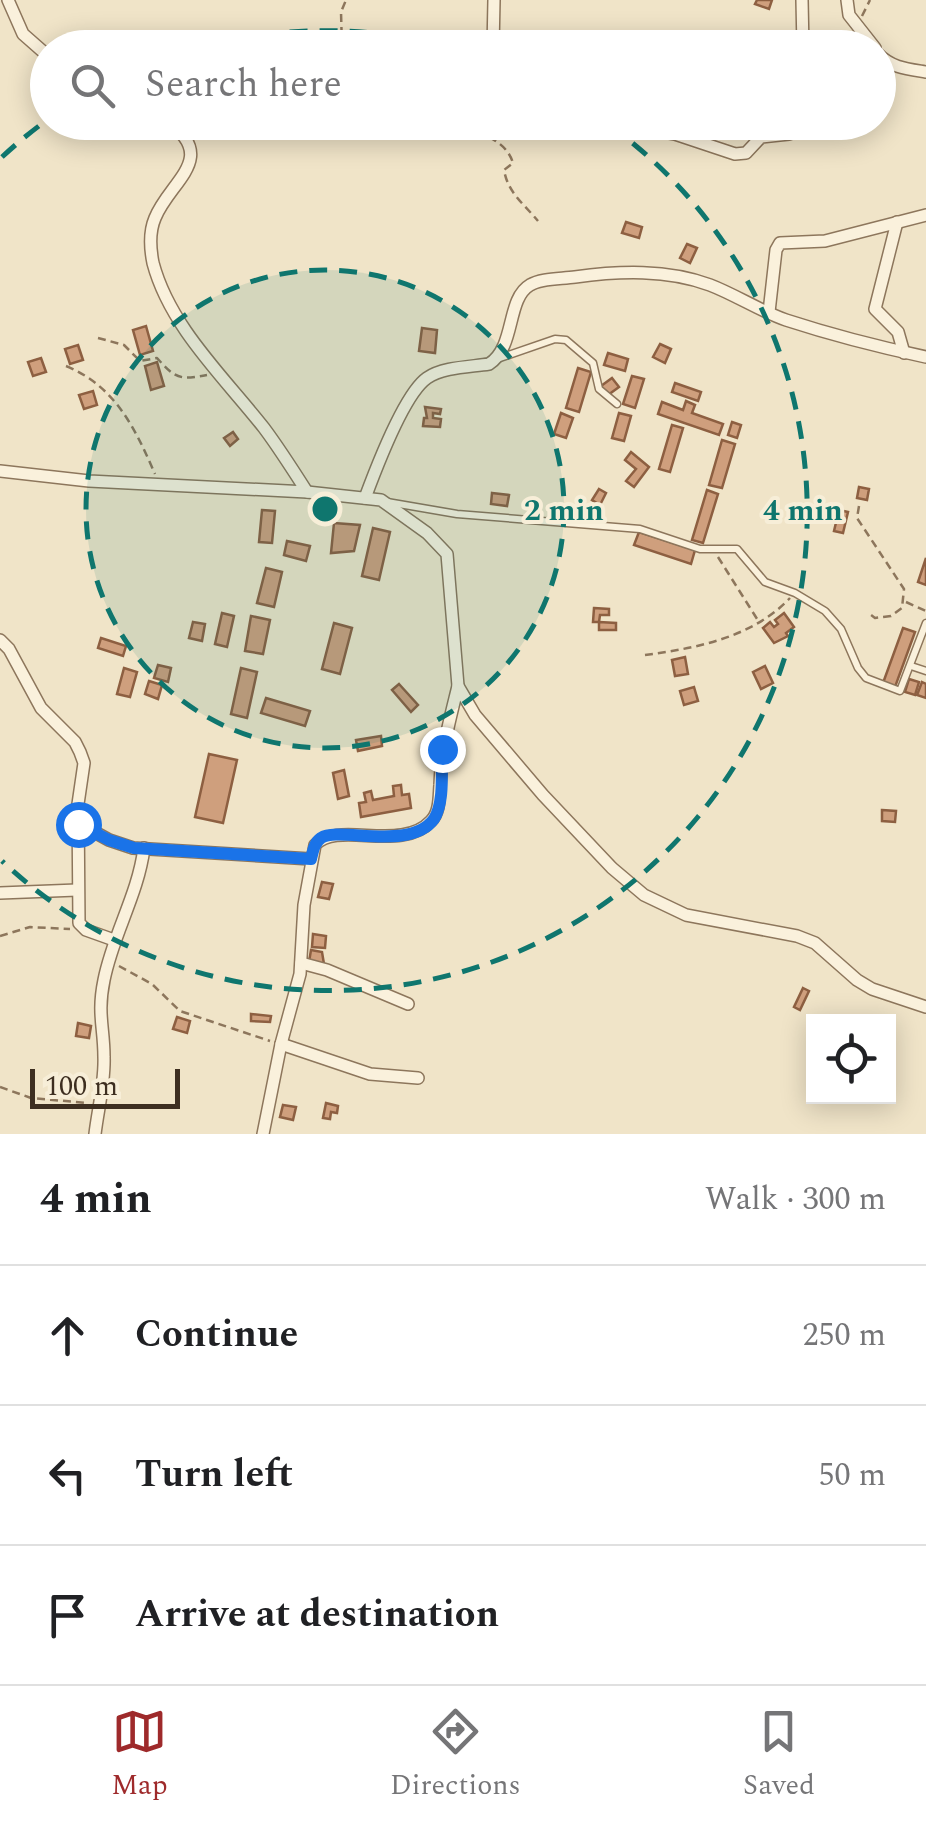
<!DOCTYPE html>
<html lang="en">
<head>
<meta charset="utf-8">
<style>
  :root { --surface:#fff; --page:#f2f2f2; --text:#202124; --muted:#757577; --line:#e0e0e0; --accent:#9e2a2b }
  body { margin:0; font-family:Spectral,serif; background:var(--page); color:var(--text) }
  .controls { position:absolute; right:30px; bottom:30px; display:grid; overflow:hidden; border-radius:0px; box-shadow:0 5px 25px #0003 }
  .controls button { width:90px; height:90px; display:grid; place-items:center; padding:0; border:0; border-bottom:2px solid var(--line); background:var(--surface); color:var(--text); font:50px sans-serif }
  .scale { position:absolute; left:30px; bottom:25px; width:150px; box-sizing:border-box; padding-left:10px; border:5px solid #3d2e20; border-top:0; font-size:28px; line-height:35px; white-space:nowrap; color:#3d2e20; -webkit-text-stroke:8px #f7eed8; paint-order:stroke }
  .stop { position:absolute; width:30px; height:30px; margin:-22px; border:8px solid #1a73e8; border-radius:50%; background:#fff }
  .stop.end { background:#1a73e8; border-color:#fff; box-shadow:0 2px 10px #0008 }
  .list { margin:0; padding:0; list-style:none }
  h2 { display:flex; justify-content:space-between; align-items:center; height:130px; margin:0; padding:0 40px; font-size:42px }
  h2 small { font-size:32px; font-weight:400; color:var(--muted) }
  .list li { display:grid; grid-template-columns:65px 1fr auto; gap:30px; align-items:center; box-sizing:border-box; height:140px; padding:0 40px; border-top:2px solid var(--line) }
  .list b { display:block; font-size:38px; white-space:nowrap }
  .list em { font-size:32px; font-style:normal; color:var(--muted) }
  .icon { flex:none; width:55px; height:55px; fill:none; stroke:currentColor; stroke-width:2; stroke-linecap:round; stroke-linejoin:round }
  .map { position:relative; flex:none; width:926px; height:1134px; overflow:hidden }
  .search { position:absolute; background:var(--surface); box-shadow:0 5px 25px #0003; left:30px; right:30px; top:30px; height:110px; display:flex; align-items:center; gap:25px; box-sizing:border-box; padding:0 35px; border-radius:55px; color:var(--muted); font-size:38px }
  .sheet { height:550px; background:var(--surface) }
  nav { display:flex; justify-content:space-around; align-items:center; box-sizing:border-box; height:140px; border-top:2px solid var(--line); background:var(--surface); font-size:28px; color:var(--muted) }
  nav a { display:grid; justify-items:center; gap:5px }
  nav .on { color:var(--accent) }
  .map>svg:first-child { display:block }
</style>
</head>
<body>
<div class="map">
<svg width="926" height="1134" viewBox="0 0 926 1134">
  <rect width="100%" height="100%" fill="#f0e4c8"/>
  <!-- building -->
  <g fill="#cf9f7d" stroke="#8d5f41" stroke-width="2.5">
    <path d="M757 0H772L769 9 755 4Z"/>
    <path d="M626 222 642 227 639 238 622 233Z"/>
    <path d="M687 244 697 248 690 263 680 258Z"/>
    <path d="M146 326 153 351 140 355 133 330Z"/>
    <path d="M422 328 437 330 435 353 419 351Z"/>
    <path d="M660 344 671 349 665 363 653 357Z"/>
    <path d="M78 345 83 360 70 364 65 349Z"/>
    <path d="M608 353 628 359 625 371 604 365Z"/>
    <path d="M41 358 46 372 33 376 28 362Z"/>
    <path d="M157 362 164 386 151 390 145 366Z"/>
    <path d="M578 368 591 372 579 412 566 408Z"/>
    <path d="M632 376 644 379 635 408 623 404Z"/>
    <path d="M612 378 619 387 608 395 601 386Z"/>
    <path d="M675 383 701 392 698 401 672 392Z"/>
    <path d="M93 391 97 405 84 409 79 395Z"/>
    <path d="M686 401 695 405 692 413 723 424 719 435 658 414 662 402 683 410Z"/>
    <path d="M425 407 441 409 440 414 433 413V418L441 419 440 427 423 426 424 418H427Z"/>
    <path d="M561 413 573 418 566 438 554 434Z"/>
    <path d="M619 413 631 416 624 441 612 438Z"/>
    <path d="M732 422 741 425 737 438 728 435Z"/>
    <path d="M672 425 683 428 670 472 659 469Z"/>
    <path d="M233 432 238 439 230 446 224 438Z"/>
    <path d="M722 440 735 444 722 488 709 485Z"/>
    <path d="M631 452 649 467 634 487 626 481 636 469 625 460Z"/>
    <path d="M859 487 869 489 867 500 857 498Z"/>
    <path d="M599 489 606 493 600 505 592 500Z"/>
    <path d="M707 490 718 494 703 543 692 540Z"/>
    <path d="M492 493 509 495 507 506 491 504Z"/>
    <path d="M262 510 275 511 272 543 259 542Z"/>
    <path d="M839 510 848 512 843 533 834 531Z"/>
    <path d="M334 523 360 525 354 551 331 553Z"/>
    <path d="M373 528 390 532 379 580 362 576Z"/>
    <path d="M639 532 695 550 691 564 634 545Z"/>
    <path d="M287 541 310 546 306 561 284 555Z"/>
    <path d="M926 558V585L918 582Z"/>
    <path d="M266 568 282 572 274 607 257 603Z"/>
    <path d="M594 608 609 609V615H600L599 622H593Z"/>
    <path d="M222 613 234 616 227 647 215 644Z"/>
    <path d="M784 613 794 627 786 633 788 636 774 643 763 628 770 622 774 627 778 624 775 620Z"/>
    <path d="M251 616 270 620 263 654 245 651Z"/>
    <path d="M193 622 205 624 202 641 189 638Z"/>
    <path d="M599 622 616 623V630H599Z"/>
    <path d="M334 623 352 628 340 674 322 669Z"/>
    <path d="M903 628 915 632 895 687 883 683Z"/>
    <path d="M101 638 126 646 123 656 98 648Z"/>
    <path d="M685 657 688 674 675 676 672 660Z"/>
    <path d="M158 665 171 668 168 682 154 678Z"/>
    <path d="M765 666 773 683 761 689 753 672Z"/>
    <path d="M124 668 137 672 130 697 117 694Z"/>
    <path d="M241 668 257 672 247 718 231 714Z"/>
    <path d="M909 679 919 682 915 695 905 692Z"/>
    <path d="M149 681 162 685 158 699 145 694Z"/>
    <path d="M922 682 926 684V698L917 695Z"/>
    <path d="M399 684 418 705 411 712 392 690Z"/>
    <path d="M694 687 698 701 684 705 680 691Z"/>
    <path d="M266 698 310 711 305 726 261 713Z"/>
    <path d="M381 736 382 746 358 751 356 740Z"/>
    <path d="M209 754 237 760 223 823 195 817Z"/>
    <path d="M344 770 349 796 338 799 333 773Z"/>
    <path d="M401 785 402 795 409 794 411 808 361 817 359 803 366 802 364 793 371 791 373 800 394 796 393 786Z"/>
    <path d="M882 810 896 811 895 822 882 821Z"/>
    <path d="M322 882 333 884 329 899 318 897Z"/>
    <path d="M313 934 326 936 325 948 312 947Z"/>
    <path d="M311 950 322 952 324 964 309 962Z"/>
    <path d="M803 988 809 991 800 1010 794 1007Z"/>
    <path d="M251 1014 271 1016 270 1022 251 1021Z"/>
    <path d="M177 1017 190 1021 187 1033 173 1029Z"/>
    <path d="M78 1023 91 1026 89 1038 76 1036Z"/>
    <path d="M326 1103 338 1106 337 1113 331 1112 330 1119 323 1118Z"/>
    <path d="M283 1105 296 1107 293 1120 280 1117Z"/>
  </g>
  <g fill="none" stroke-linecap="round" stroke-linejoin="round">
    <defs>
      <g id="service">
        <path d="M497 359 555 339 566 340 593 363 599 389 617 404"/>
        <path d="M387 502 457 514 640 529 700 549H737L765 582 795 593 825 611 841 629 858 668 866 678 900 691 926 623"/>
        <path d="M911 666 926 671"/>
      </g>
      <g id="minor">
        <path d="M8 0 23 34 48 56"/>
        <path d="M802 0 803 48"/>
        <path d="M847 0 849 15 875 48"/>
        <path d="M493 48 494 0"/>
        <path d="M878 54C892 68 907 69 926 72"/>
        <path d="M168 122C219 158 170 181 155 218 149 232 150 248 153 263 170 327 224 377 264 428 279 448 293 470 307 492"/>
        <path d="M606 122 675 134 735 154 746 153 761 137 789 134 798 122"/>
        <path d="M897 222 875 309 898 332 904 353"/>
        <path d="M769 312 776 250 780 243 825 241 926 215"/>
        <path d="M0 471 89 481 307 492 381 500 427 533 447 554 458 686 475 715 543 795 612 868 644 895 686 915 797 936 815 943 857 980 872 989 926 1007"/>
        <path d="M365 498C375 471 404 394 427 378 443 367 470 367 489 364 516 347 506 299 530 285 541 278 561 279 575 277 619 271 667 269 710 285 736 295 760 311 786 320 832 335 879 347 926 357"/>
        <path d="M0 640 9 649 41 708 75 742 80 752 84 763 78 804 79 923 86 930 114 940"/>
        <path d="M78 823 109 840 133 848 311 859"/>
        <path d="M0 893 77 890"/>
        <path d="M301 963 327 970 408 1004"/>
        <path d="M281 1044 370 1074 418 1078"/>
        <path d="M95 1134C98 1109 105 1082 104 1057 104 1027 97 1014 104 980 113 934 138 895 144 848"/>
        <path d="M263 1134 281 1044 300 974 304 905 315 845C337 820 402 853 431 821 440 812 439 797 440 785 441 751 450 719 458 686"/>
      </g>
    </defs>
    <!-- service casing -->
    <use href="#service" stroke="#8d765c" stroke-width="9"/>
    <!-- minor casing -->
    <use href="#minor" stroke="#8d765c" stroke-width="14"/>
    <!-- path -->
    <g stroke="#8d765c" stroke-width="2.5" stroke-dasharray="8 5" stroke-linecap="butt">
      <path d="M862 16 870 0"/>
      <path d="M342 48 341 12 346 0"/>
      <path d="M426 122C455 128 503 130 513 163L504 170C508 193 524 204 538 221"/>
      <path d="M98 338 124 345 140 361 157 358C176 379 179 380 207 375"/>
      <path d="M66 366C115 386 135 428 155 474"/>
      <path d="M859 506 857 518 904 589 902 608 891 616 875 618 871 615"/>
      <path d="M718 557 759 622"/>
      <path d="M906 602 926 611"/>
      <path d="M645 655C698 648 753 637 790 598"/>
      <path d="M0 936 30 927 70 929"/>
      <path d="M119 966 152 984 180 1011 270 1041"/>
      <path d="M0 1087 31 1098 87 1103"/>
    </g>
    <!-- service -->
    <use href="#service" stroke="#faf1dc" stroke-width="6"/>
    <!-- minor -->
    <use href="#minor" stroke="#faf1dc" stroke-width="11"/>
  </g>
  <g fill="none" stroke-linecap="round" stroke-linejoin="round">
    <!-- route -->
    <path stroke="#1a73e8" stroke-width="12" d="M78 824 109 840 134 848 311 859C313 851 314 843 321 838 339 826 410 852 434 819 445 802 441 768 442 749"/>
  </g>
  <!-- distance rings -->
  <circle cx="325" cy="509" r="239" fill="#0f766e" fill-opacity=".12"/>
  <g fill="none" stroke="#0f766e" stroke-width="5" stroke-dasharray="18 12">
    <circle cx="325" cy="509" r="239"/>
    <path d="M2 157A478 478 0 0 1 47 120M201 47A478 478 0 0 1 449 47M609 125A478 478 0 1 1 2 861"/>
  </g>
  <circle cx="325" cy="509" r="15" fill="#0f766e" stroke="#f7eed8" stroke-width="5"/>
  <g font-size="30" text-anchor="middle" font-weight="bold" fill="#0f766e" stroke="#f7eed8" stroke-width="8" stroke-linejoin="round" paint-order="stroke">
    <text x="564" y="520">2 min</text>
    <text x="803" y="520">4 min</text>
  </g>
</svg>
<div class="controls">
<button><svg class="icon" aria-label="locate" viewBox="0 0 24 24"><circle cx="12" cy="12" r="6"/><path d="M12 2v4M12 18v4M2 12h4M18 12h4"/></svg></button>
</div>
<div class="scale">100 m</div>
<div class="stop" style="left:78px;top:824px"></div>
<div class="stop end" style="left:442px;top:749px"></div>
<div class="search"><svg class="icon" aria-label="search" viewBox="0 0 24 24"><circle cx="10" cy="10" r="6"/><path d="M15 15l6 6"/></svg>Search here</div>
</div>
<section class="sheet">
<h2>4 min<small>Walk · 300 m</small></h2>
<ul class="list">
<li><svg class="icon" aria-label="ahead" viewBox="0 0 24 24"><path d="M12 20V5M6 11l6-6 6 6"/></svg><div><b>Continue</b></div><em>250 m</em></li>
<li><svg class="icon" aria-label="left" viewBox="0 0 24 24"><path d="M17 20v-9H6M10 6l-5 5 5 5"/></svg><div><b>Turn left</b></div><em>50 m</em></li>
<li><svg class="icon" aria-label="arrive" viewBox="0 0 24 24"><path d="M6 21V4h12l-3 4 3 4H6"/></svg><div><b>Arrive at destination</b></div></li>
</ul>
</section>
<nav>
<a class="on"><svg class="icon" aria-label="map" viewBox="0 0 24 24"><path d="M3 6l6-2 6 2 6-2v14l-6 2-6-2-6 2zM9 4v14M15 6v14"/></svg>Map</a>
<a><svg class="icon" aria-label="directions" viewBox="0 0 24 24"><path d="M12 3l9 9-9 9-9-9zM9 14v-3h6M13 9l2 2-2 2"/></svg>Directions</a>
<a><svg class="icon" aria-label="saved" viewBox="0 0 24 24"><path d="M7 4h10v16l-5-4-5 4z"/></svg>Saved</a>
</nav>
</body>
</html>
